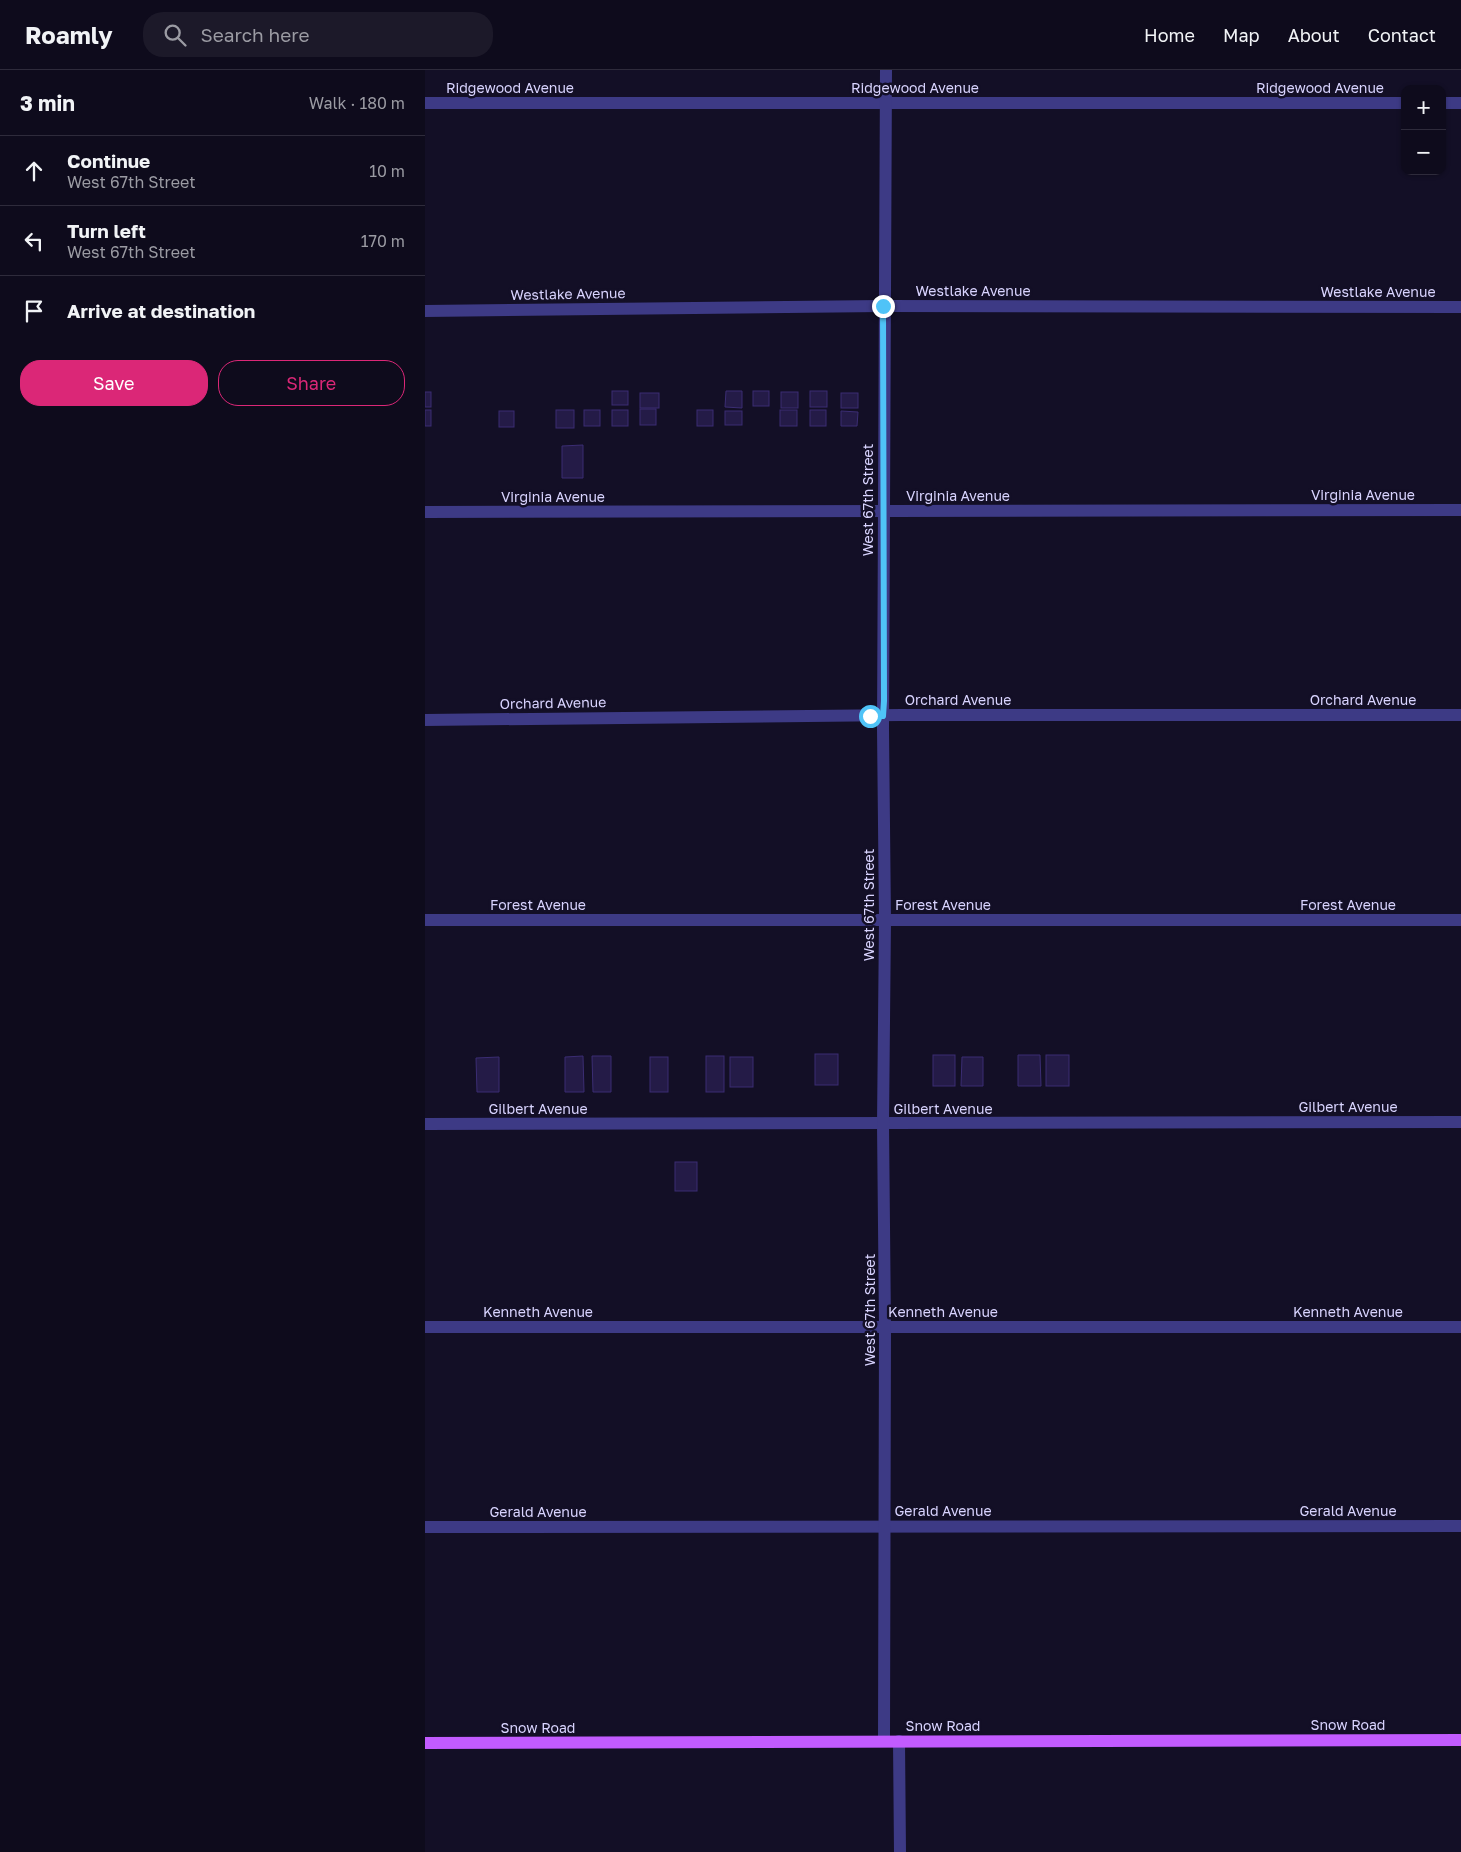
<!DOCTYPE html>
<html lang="en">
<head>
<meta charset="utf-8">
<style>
  :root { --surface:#0e0b1c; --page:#1c1929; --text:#f1f3f6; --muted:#9b9ba3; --line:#2e2b3b; --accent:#db2777 }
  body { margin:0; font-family:"Golos Text",sans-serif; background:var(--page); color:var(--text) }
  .controls { position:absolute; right:15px; top:15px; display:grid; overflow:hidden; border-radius:10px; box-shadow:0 1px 4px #0004 }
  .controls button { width:45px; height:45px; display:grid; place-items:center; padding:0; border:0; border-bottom:1px solid var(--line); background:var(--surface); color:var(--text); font:25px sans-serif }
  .stop { position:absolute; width:15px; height:15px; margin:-11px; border:4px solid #4fc3f7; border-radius:50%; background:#fff }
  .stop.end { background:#4fc3f7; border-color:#fff; box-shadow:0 1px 5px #0008 }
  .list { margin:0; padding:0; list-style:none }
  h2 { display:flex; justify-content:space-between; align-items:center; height:65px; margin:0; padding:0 20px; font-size:21px }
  h2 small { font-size:16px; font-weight:400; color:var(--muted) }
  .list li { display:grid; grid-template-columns:32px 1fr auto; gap:15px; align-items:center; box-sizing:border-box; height:70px; padding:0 20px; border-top:1px solid var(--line) }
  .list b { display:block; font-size:19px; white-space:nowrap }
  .list p { margin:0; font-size:16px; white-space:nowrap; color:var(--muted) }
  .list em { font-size:16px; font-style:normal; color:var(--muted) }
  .actions { display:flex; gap:10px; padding:15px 20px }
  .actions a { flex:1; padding:11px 0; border:1px solid var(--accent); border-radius:20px; text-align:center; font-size:18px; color:var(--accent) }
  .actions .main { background:var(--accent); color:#fff }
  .icon { flex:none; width:28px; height:28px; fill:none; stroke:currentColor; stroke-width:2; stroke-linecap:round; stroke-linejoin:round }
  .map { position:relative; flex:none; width:1036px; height:1782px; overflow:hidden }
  header { display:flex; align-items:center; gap:30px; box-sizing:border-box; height:70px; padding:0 25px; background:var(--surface); border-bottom:1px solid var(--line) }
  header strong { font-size:24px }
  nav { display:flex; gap:28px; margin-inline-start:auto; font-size:18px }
  .search { width:350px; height:45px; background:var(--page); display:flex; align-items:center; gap:12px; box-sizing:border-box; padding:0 18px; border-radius:20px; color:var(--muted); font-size:19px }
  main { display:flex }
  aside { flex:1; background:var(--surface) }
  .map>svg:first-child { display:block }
</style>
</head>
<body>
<header>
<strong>Roamly</strong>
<div class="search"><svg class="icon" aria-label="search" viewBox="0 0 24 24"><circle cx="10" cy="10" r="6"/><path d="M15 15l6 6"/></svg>Search here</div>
<nav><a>Home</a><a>Map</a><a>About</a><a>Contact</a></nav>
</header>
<main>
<aside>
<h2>3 min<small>Walk · 180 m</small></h2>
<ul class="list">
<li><svg class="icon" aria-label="ahead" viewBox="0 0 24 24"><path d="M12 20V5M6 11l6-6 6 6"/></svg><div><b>Continue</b><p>West 67th Street</p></div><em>10 m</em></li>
<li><svg class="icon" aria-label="left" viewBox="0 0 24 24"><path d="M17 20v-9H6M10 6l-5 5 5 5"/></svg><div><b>Turn left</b><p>West 67th Street</p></div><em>170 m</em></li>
<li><svg class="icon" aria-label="arrive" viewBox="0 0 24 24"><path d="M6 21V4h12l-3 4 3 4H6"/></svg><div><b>Arrive at destination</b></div></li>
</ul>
<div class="actions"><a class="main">Save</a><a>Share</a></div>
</aside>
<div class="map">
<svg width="1036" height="1782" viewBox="0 0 1036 1782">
  <rect width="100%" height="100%" fill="#130f26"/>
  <!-- building -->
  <g fill="#241b47" stroke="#3b2d73">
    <rect x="187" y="321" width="16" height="14"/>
    <path d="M301 321H317V338L300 337Z"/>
    <rect x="328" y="321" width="16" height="15"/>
    <rect x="385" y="321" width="17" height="16"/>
    <rect x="0" y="322" width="6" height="15"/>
    <rect x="356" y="322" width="17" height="16"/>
    <rect x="215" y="323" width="19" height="15"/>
    <rect x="416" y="323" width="17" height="15"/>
    <rect x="215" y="339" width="16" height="16"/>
    <rect x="0" y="340" width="6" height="16"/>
    <rect x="131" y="340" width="18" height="18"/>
    <rect x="159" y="340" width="16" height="16"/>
    <rect x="187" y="340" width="16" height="16"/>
    <rect x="272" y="340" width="16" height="16"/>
    <rect x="355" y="340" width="17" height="16"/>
    <rect x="385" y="340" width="16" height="16"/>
    <rect x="74" y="341" width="15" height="16"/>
    <rect x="300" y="341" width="17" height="14"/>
    <path d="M416 341 433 342 432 356H416Z"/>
    <path d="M158 375V408H137V376Z"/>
    <rect x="390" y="984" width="23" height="31"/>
    <rect x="508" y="985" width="22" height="31"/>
    <path d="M593 985H615L616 1016H593Z"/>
    <rect x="621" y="985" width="23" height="31"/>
    <path d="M158 986 159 1022H140V987Z"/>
    <path d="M167 986H186V1022H168Z"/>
    <rect x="281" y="986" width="18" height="36"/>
    <path d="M74 987V1022H52L51 988Z"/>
    <rect x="225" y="987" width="18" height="35"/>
    <rect x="305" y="987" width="23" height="30"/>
    <path d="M537 987H558V1016H536Z"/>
    <rect x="250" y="1092" width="22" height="29"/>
  </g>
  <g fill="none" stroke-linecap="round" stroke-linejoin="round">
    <!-- minor -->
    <g stroke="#3d3a85" stroke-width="12">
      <path d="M0 33H980"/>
      <path d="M1017 33H1036"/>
      <path d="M0 241 458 236 1036 237"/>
      <path d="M0 442 1036 440"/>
      <path d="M0 650 476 645H1036"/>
      <path d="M0 850H1036"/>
      <path d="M0 1054 1036 1052"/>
      <path d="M0 1257H1036"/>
      <path d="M0 1457 1036 1456"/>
      <path d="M459 1670 460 1257 458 1054 460 850 458 659 461 0"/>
      <path d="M474 1671 475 1782"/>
    </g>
    <!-- primary -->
    <path stroke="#c25bff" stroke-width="12" d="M0 1673 1036 1670"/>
  </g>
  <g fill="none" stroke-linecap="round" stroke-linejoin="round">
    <!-- route -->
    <path stroke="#4fc3f7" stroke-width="6" d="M445 646H458L459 631 458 236"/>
  </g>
  <g text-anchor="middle" stroke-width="5" stroke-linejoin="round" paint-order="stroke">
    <!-- street labels -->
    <g font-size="14" fill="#d9d4ff" stroke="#130f26">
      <text x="85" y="23">Ridgewood Avenue</text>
      <text x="490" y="23">Ridgewood Avenue</text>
      <text x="895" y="23">Ridgewood Avenue</text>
      <text x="548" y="226">Westlake Avenue</text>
      <text x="953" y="227">Westlake Avenue</text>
      <text transform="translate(143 224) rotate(-1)" y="5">Westlake Avenue</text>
      <text x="938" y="430">Virginia Avenue</text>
      <text x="533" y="431">Virginia Avenue</text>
      <text x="128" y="432">Virginia Avenue</text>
      <text transform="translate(443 430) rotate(-90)" y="5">West 67th Street</text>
      <text x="533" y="635">Orchard Avenue</text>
      <text x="938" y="635">Orchard Avenue</text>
      <text transform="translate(128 633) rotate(-1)" y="5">Orchard Avenue</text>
      <text x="113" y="840">Forest Avenue</text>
      <text transform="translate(444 835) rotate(-90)" y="5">West 67th Street</text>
      <text x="518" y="840">Forest Avenue</text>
      <text x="923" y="840">Forest Avenue</text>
      <text x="923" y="1042">Gilbert Avenue</text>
      <text x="113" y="1044">Gilbert Avenue</text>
      <text x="518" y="1044">Gilbert Avenue</text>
      <text transform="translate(445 1240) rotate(-90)" y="5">West 67th Street</text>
      <text x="113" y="1247">Kenneth Avenue</text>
      <text x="518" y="1247">Kenneth Avenue</text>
      <text x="923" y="1247">Kenneth Avenue</text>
      <text x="518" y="1446">Gerald Avenue</text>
      <text x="923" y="1446">Gerald Avenue</text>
      <text x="113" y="1447">Gerald Avenue</text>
      <text x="923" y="1660">Snow Road</text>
      <text x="518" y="1661">Snow Road</text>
      <text x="113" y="1663">Snow Road</text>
    </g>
  </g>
</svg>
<div class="controls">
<button>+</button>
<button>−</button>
</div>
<div class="stop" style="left:445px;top:646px"></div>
<div class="stop end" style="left:458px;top:236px"></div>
</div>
</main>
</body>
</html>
